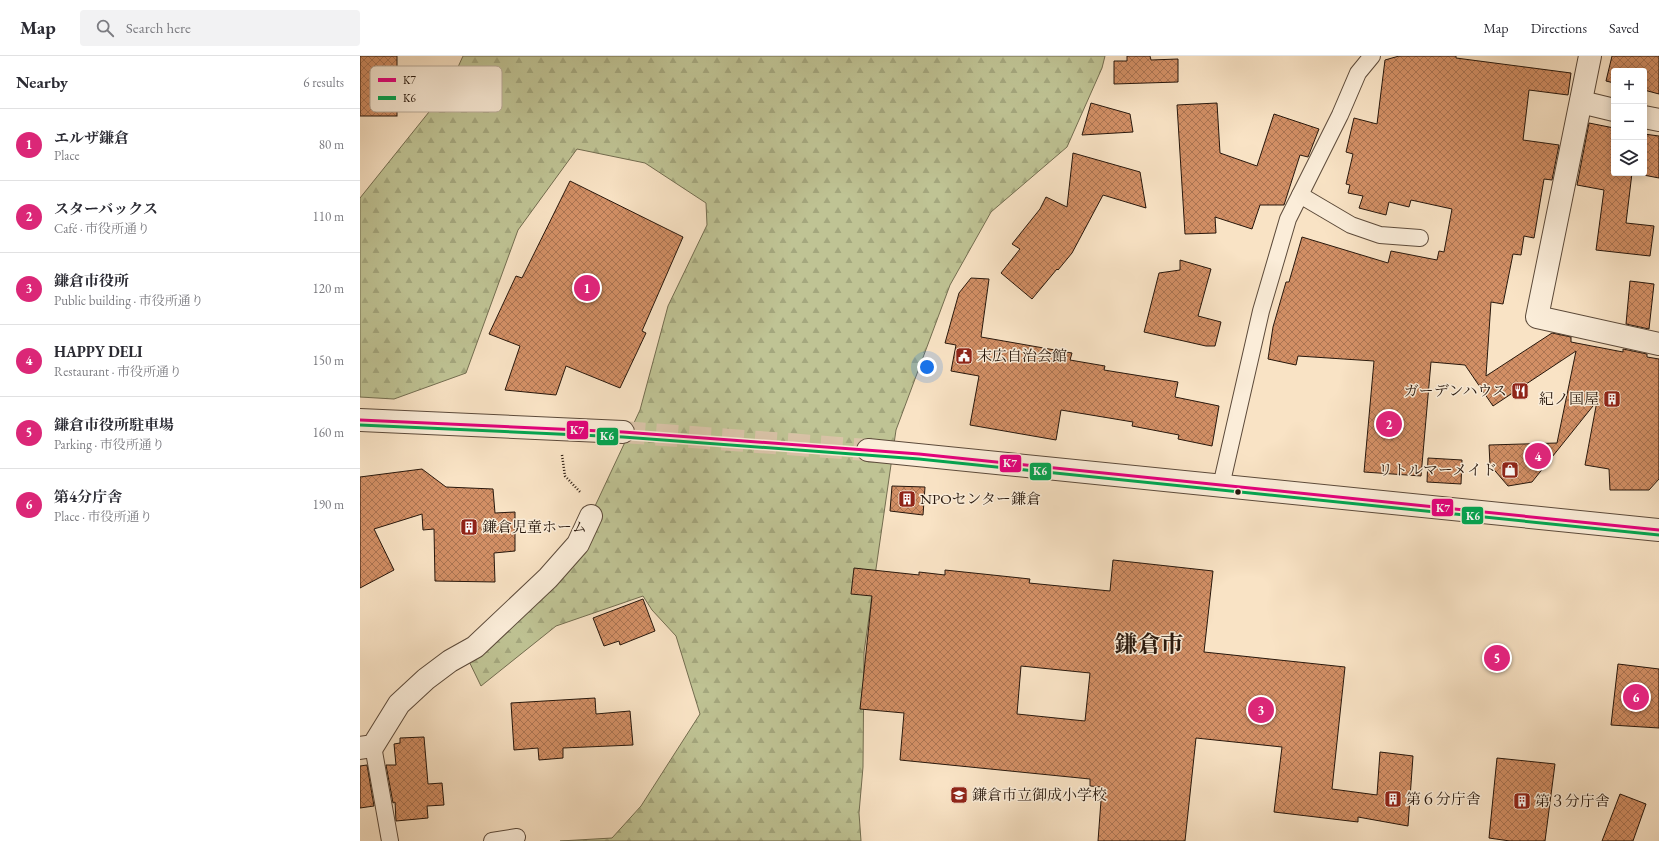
<!DOCTYPE html>
<html lang="en">
<head>
<meta charset="utf-8">
<style>
  :root { --surface:#fff; --page:#f2f2f3; --text:#2b2b33; --muted:#7c7c81; --line:#e1e1e2; --accent:#db2777 }
  body { margin:0; font-family:"EB Garamond","Noto Serif JP",serif; background:var(--page); color:var(--text) }
  .controls { position:absolute; right:12px; top:12px; display:grid; overflow:hidden; border-radius:4px; box-shadow:0 2px 10px #0003 }
  .controls button { width:36px; height:36px; display:grid; place-items:center; padding:0; border:0; border-bottom:1px solid var(--line); background:var(--surface); color:var(--text); font:20px sans-serif }
  .you { position:absolute; left:567px; top:311px; width:14px; height:14px; margin:-10px; border:3px solid #fff; border-radius:50%; background:#1a73e8; box-shadow:0 0 0 6px #1a73e833 }
  .badge { display:grid; place-items:center; width:26px; height:26px; border-radius:50%; background:var(--accent); color:#fff; font-size:13px; font-weight:700 }
  .pin { position:absolute; translate:-50% -50%; border:2px solid #fff; box-shadow:0 1px 4px #0006 }
  .list { margin:0; padding:0; list-style:none }
  h2 { display:flex; justify-content:space-between; align-items:center; height:52px; margin:0; padding:0 16px; font-size:17px }
  h2 small { font-size:13px; font-weight:400; color:var(--muted) }
  .list li { display:grid; grid-template-columns:26px 1fr auto; gap:12px; align-items:center; box-sizing:border-box; height:72px; padding:0 16px; border-top:1px solid var(--line) }
  .list b { display:block; font-size:15px; white-space:nowrap }
  .list p { margin:0; font-size:13px; white-space:nowrap; color:var(--muted) }
  .list em { font-size:13px; font-style:normal; color:var(--muted) }
  .icon { flex:none; width:22px; height:22px; fill:none; stroke:currentColor; stroke-width:2; stroke-linecap:round; stroke-linejoin:round }
  .map { position:relative; flex:none; width:1299px; height:785px; overflow:hidden }
  header { display:flex; align-items:center; gap:24px; box-sizing:border-box; height:56px; padding:0 20px; background:var(--surface); border-bottom:1px solid var(--line) }
  header strong { font-size:19px }
  nav { display:flex; gap:22px; margin-inline-start:auto; font-size:14px }
  .search { width:280px; height:36px; background:var(--page); display:flex; align-items:center; gap:10px; box-sizing:border-box; padding:0 14px; border-radius:4px; color:var(--muted); font-size:15px }
  main { display:flex }
  aside { flex:1; background:var(--surface) }
  .map>svg:first-child { display:block }
</style>
</head>
<body>
<header>
<strong>Map</strong>
<div class="search"><svg class="icon" aria-label="search" viewBox="0 0 24 24"><circle cx="10" cy="10" r="6"/><path d="M15 15l6 6"/></svg>Search here</div>
<nav><a>Map</a><a>Directions</a><a>Saved</a></nav>
</header>
<main>
<aside>
<h2>Nearby<small>6 results</small></h2>
<ul class="list">
<li><span class="badge">1</span><div><b>エルザ鎌倉</b><p>Place</p></div><em>80 m</em></li>
<li><span class="badge">2</span><div><b>スターバックス</b><p>Café · 市役所通り</p></div><em>110 m</em></li>
<li><span class="badge">3</span><div><b>鎌倉市役所</b><p>Public building · 市役所通り</p></div><em>120 m</em></li>
<li><span class="badge">4</span><div><b>HAPPY DELI</b><p>Restaurant · 市役所通り</p></div><em>150 m</em></li>
<li><span class="badge">5</span><div><b>鎌倉市役所駐車場</b><p>Parking · 市役所通り</p></div><em>160 m</em></li>
<li><span class="badge">6</span><div><b>第4分庁舎</b><p>Place · 市役所通り</p></div><em>190 m</em></li>
</ul>
</aside>
<div class="map">
<svg width="1299" height="785" viewBox="0 0 1299 785">
  <defs>
    <pattern id="forest-firs" width="22" height="20" patternUnits="userSpaceOnUse"><rect width="22" height="20" fill="#bfc394"/><path d="M5 1l3.5 6h-7zM16 11l3.5 6h-7z" fill="#a4a77e"/></pattern>
    <pattern id="building-cross-hatch" width="8" height="8" patternUnits="userSpaceOnUse"><rect width="8" height="8" fill="#d28f65"/><path d="M0 0l8 8M0 8l8-8" fill="none" stroke="#aa7452"/></pattern>
  </defs>
  <rect width="100%" height="100%" fill="#f9e3c5"/>
  <filter id="stains"><feTurbulence type="fractalNoise" baseFrequency=".005" numOctaves="4"/><feColorMatrix values="0 0 0 0 .2 0 0 0 0 .09 0 0 0 0 .02 0 0 0 .5 -.17"/></filter>
  <radialGradient id="worn" r=".72"><stop offset=".6" stop-color="#630" stop-opacity="0"/><stop offset="1" stop-color="#630" stop-opacity=".3"/></radialGradient>
  <!-- forest -->
  <path fill="url(#forest-firs)" stroke="#736d50" d="M103 0H745L742 12 707 91 631 156 590 229 536 374 504 596 503 711 499 757 501 785H200L252 782 281 750 340 658 316 580 292 554 283 540 196 570 121 630 103 593 221 480 280 354 308 250 347 169 346 147 285 107 217 93 158 174 106 317 34 343 0 341V142L89 31Z"/>
  <!-- building -->
  <g fill="url(#building-cross-hatch)" stroke="#27170c" fill-rule="evenodd">
    <rect x="0" y="0" width="37" height="60"/>
    <path d="M767 0H790L791 4 818 3V26L754 28V5H767Z"/>
    <path d="M1039 0H1096V2L1211 17 1208 39 1169 34 1163 84 1199 89 1192 124 1184 123 1174 182 1164 180 1161 199 1153 198 1143 248 1131 246 1126 320 1192 277 1211 281V286L1263 296V293L1287 298V301L1299 303V423L1289 434H1250L1249 413 1225 409 1237 345 1172 426 1148 430 1130 409 1129 389 1197 387 1216 295 1133 350 1105 309 1071 306 1061 420 1004 416 1014 305 938 300 936 309 908 303 913 271 926 226H929L942 181 1028 207 1031 195 1077 204 1079 195 1084 196 1092 153 1051 144 1049 151 1029 146 1026 159 999 152 1003 140 988 137 990 129 986 128 993 98 986 96 994 62 1017 68 1025 4Z"/>
    <path d="M1252 0H1299V38L1284 34V15H1254V27L1246 25Z"/>
    <path d="M731 47 770 58 773 76 722 79Z"/>
    <path d="M857 47 860 97 897 110 914 58 959 73 948 101 940 99 924 149H900L892 173 855 161 856 177 825 178 817 49Z"/>
    <path d="M1229 67 1254 72V117H1272L1266 167 1294 170 1290 200 1236 194 1244 134 1217 129Z"/>
    <path d="M1284 78 1299 80V122L1273 117H1284Z"/>
    <path d="M713 97 780 116 786 152 743 139 712 197 698 214 697 213 672 243 641 217 660 193 652 188 680 153 686 141 707 151Z"/>
    <path d="M210 125 323 181 282 275 286 277 260 332 206 310 196 339 145 334 160 290 129 278 156 220 162 222Z"/>
    <path d="M820 204 851 213 838 260 861 266 855 290H846L784 276 799 217 820 214Z"/>
    <path d="M611 222 629 223 621 281 712 297 710 304 745 310 744 314 818 326 815 341 859 350 852 390 818 383 819 379 772 370 773 366 701 354 696 384 610 369 619 320 591 315 596 289 585 287 599 237Z"/>
    <path d="M1270 225 1294 228 1289 273 1266 268Z"/>
    <path d="M1068 402 1102 404 1101 428 1067 426Z"/>
    <path d="M62 413 86 431 133 433 135 457 155 456V495L134 497 135 526 75 525 74 473 63 474 62 458 14 473 34 514 0 532V421Z"/>
    <path d="M532 430 565 431 563 459 530 455Z"/>
    <path d="M753 504 853 515 844 596 985 611 972 733 1017 739 1020 696 1053 700 1048 770 998 761V766L914 756 922 691 836 682 825 785H738L742 731 730 730V723L540 704 544 657 500 653 512 540 491 538 494 512 559 519V516L585 519V514L670 523 669 527 750 535ZM661 610 730 617 725 665 657 658Z"/>
    <path d="M283 543 295 575 260 589 259 585 244 590 233 562Z"/>
    <path d="M1258 608 1299 613V672L1251 669Z"/>
    <path d="M235 642 236 658 270 655 273 689 203 692V702L179 704 178 692 154 694 151 647Z"/>
    <path d="M64 681 68 728 82 727 84 749 67 750 68 762 36 765 35 746 33 747 26 709H36L34 688 40 687V682Z"/>
    <path d="M1137 702 1195 708 1185 785H1150L1129 782Z"/>
    <path d="M7 709 14 750 0 752V710Z"/>
    <path d="M1260 738 1286 748 1273 785H1242Z"/>
  </g>
  <g fill="none" stroke-linecap="round" stroke-linejoin="round">
    <!-- tertiary-tunnel -->
    <path stroke="#dac4a9" stroke-width="22" stroke-dasharray="22 11" stroke-linecap="butt" d="M263 376 508 394"/>
    <defs>
      <g id="service">
        <path d="M940 139 991 169 1020 179 1060 182"/>
        <path d="M861 430 901 255 928 163 980 59 998 17 1012 0"/>
        <path d="M13 690 30 785"/>
        <path d="M132 785 157 781"/>
      </g>
      <path id="pedestrian" d="M0 692 13 690 39 648 66 623 90 605 115 591 188 522 218 488 231 460"/>
      <g id="minor">
        <path d="M1230 0 1177 261 1299 288"/>
        <path d="M1221 46 1254 54"/>
        <path d="M1284 61 1299 64"/>
      </g>
      <g id="tertiary">
        <path d="M0 364 263 376"/>
        <path d="M508 394 1299 474"/>
      </g>
    </defs>
    <!-- service casing -->
    <use href="#service" stroke="#5c4a3a" stroke-width="18"/>
    <!-- pedestrian casing -->
    <use href="#pedestrian" stroke="#5c4a3a" stroke-width="24"/>
    <!-- minor casing -->
    <use href="#minor" stroke="#5c4a3a" stroke-width="24"/>
    <!-- tertiary casing -->
    <use href="#tertiary" stroke="#5c4a3a" stroke-width="24"/>
    <!-- path -->
    <path stroke="#27170c" stroke-width="2.5" stroke-dasharray="1 2" stroke-linecap="butt" d="M202 399 205 420 221 437"/>
    <!-- service -->
    <use href="#service" stroke="#fbedd9" stroke-width="16"/>
    <!-- pedestrian -->
    <use href="#pedestrian" stroke="#fbedd9" stroke-width="22"/>
    <!-- minor -->
    <use href="#minor" stroke="#fbedd9" stroke-width="22"/>
    <!-- tertiary -->
    <use href="#tertiary" stroke="#fbedd9" stroke-width="22"/>
    <defs>
      <path id="bus-1" d="M0 364 263 376 559 398 1299 474"/>
      <path id="bus-2" d="M0 369 263 381 559 403 1299 479"/>
    </defs>
    <!-- bus-1 casing -->
    <use href="#bus-1" stroke="#fbedd9" stroke-width="6"/>
    <!-- bus-2 casing -->
    <use href="#bus-2" stroke="#fbedd9" stroke-width="6"/>
    <!-- bus-1 -->
    <use href="#bus-1" stroke="#e5007d" stroke-width="3"/>
    <!-- bus-2 -->
    <use href="#bus-2" stroke="#00a651" stroke-width="3"/>
  </g>
  <!-- icons -->
  <defs>
    <symbol id="civic-square" viewBox="-11 -11 22 22"><rect x="-9" y="-9" width="18" height="18" rx="4" fill="#8f2418" stroke="#fbedd9"/><path d="M-.6-6.5H3V-4.5H.6V-3L4-1V1h2V6H-6V1h2V-1L-.6-3ZM-1.2 2.5V6h2.4V2.5Z" fill="#fff"/></symbol>
    <symbol id="restaurant-square" viewBox="-11 -11 22 22"><rect x="-9" y="-9" width="18" height="18" rx="4" fill="#8f2418" stroke="#fbedd9"/><path d="M-5-6h1v4h1v-4h1v4h1v-4h1v5L-1.5 .5V6h-2V.5L-5-1ZM5-6V6H3V1.5H1.5Q1.5-4 5-6Z" fill="#fff"/></symbol>
    <symbol id="building-square" viewBox="-11 -11 22 22"><rect x="-9" y="-9" width="18" height="18" rx="4" fill="#8f2418" stroke="#fbedd9"/><path d="M-4-6H4V6H1V3H-1V6H-4ZM-2.5-4.3h1.7v1.8h-1.7ZM.8-4.3h1.7v1.8H.8ZM-2.5-1h1.7V.8h-1.7ZM.8-1h1.7V.8H.8Z" fill="#fff"/></symbol>
    <symbol id="shop-square" viewBox="-11 -11 22 22"><rect x="-9" y="-9" width="18" height="18" rx="4" fill="#8f2418" stroke="#fbedd9"/><path d="M-5-2.5h2.3a2.7 3.5 0 0 1 5.4 0H5L5.5 6h-11ZM-1.5-2.5h3a1.5 2.3 0 0 0-3 0Z" fill="#fff"/></symbol>
    <symbol id="school-square" viewBox="-11 -11 22 22"><rect x="-9" y="-9" width="18" height="18" rx="4" fill="#8f2418" stroke="#fbedd9"/><path d="M0-5L7-2L0 1L-7-2ZM-4 1L0 2.5L4 1V4Q0 6-4 4Z" fill="#fff"/></symbol>
  </defs>
  <g fill-rule="evenodd">
    <use href="#civic-square" x="594" y="290" width="20" height="20"/>
    <use href="#restaurant-square" x="1150" y="325" width="20" height="20"/>
    <use href="#building-square" x="1242" y="333" width="20" height="20"/>
    <use href="#shop-square" x="1140" y="404" width="20" height="20"/>
    <use href="#building-square" x="537" y="433" width="20" height="20"/>
    <use href="#building-square" x="99" y="461" width="20" height="20"/>
    <use href="#school-square" x="589" y="729" width="20" height="20"/>
    <use href="#building-square" x="1023" y="733" width="20" height="20"/>
    <use href="#building-square" x="1152" y="735" width="20" height="20"/>
  </g>
  <!-- markers -->
  <circle fill="#27170c" stroke="#fbedd9" stroke-width="1.5" cx="878" cy="436" r="3.5"/>
  <g text-anchor="middle" stroke-width="3" stroke-linejoin="round" paint-order="stroke">
    <!-- poi labels -->
    <g font-size="15" fill="#27170c" stroke="#fbedd9" text-anchor="start">
      <text x="617" y="305">末広自治会館</text>
      <text x="1147" y="340" text-anchor="end">ガーデンハウス</text>
      <text x="1239" y="348" text-anchor="end">紀ノ国屋</text>
      <text x="1137" y="419" text-anchor="end">リトルマーメイド</text>
      <text x="560" y="448">NPOセンター鎌倉</text>
      <text x="122" y="476">鎌倉児童ホーム</text>
      <text x="612" y="744">鎌倉市立御成小学校</text>
      <text x="1046" y="748">第６分庁舎</text>
      <text x="1175" y="750">第３分庁舎</text>
    </g>
    <!-- town labels -->
    <g font-size="23" font-weight="bold" fill="#27170c" stroke="#fbedd9">
      <text x="789" y="596">鎌倉市</text>
    </g>
  </g>
  <!-- legend -->
  <rect x="10" y="10" width="132" height="46" rx="6" fill="#fbedd9" stroke="#bbad9c" stroke-width="1"/>
  <rect x="18" y="22" width="18" height="4" fill="#e5007d"/>
  <rect x="18" y="40" width="18" height="4" fill="#00a651"/>
  <g font-size="11" fill="#27170c">
    <text x="43" y="28">K7</text>
    <text x="43" y="46">K6</text>
  </g>
  <g stroke="#fbedd9" stroke-width="1.5">
    <rect x="206" y="364" width="23" height="20" rx="4" fill="#e5007d"/>
    <rect x="236" y="371" width="23" height="19" rx="4" fill="#00a651"/>
    <rect x="639" y="398" width="23" height="19" rx="4" fill="#e5007d"/>
    <rect x="669" y="406" width="23" height="19" rx="4" fill="#00a651"/>
    <rect x="1071" y="442" width="23" height="19" rx="4" fill="#e5007d"/>
    <rect x="1101" y="450" width="23" height="19" rx="4" fill="#00a651"/>
  </g>
  <g font-size="11" text-anchor="middle" font-weight="bold" fill="#fff">
    <text x="217" y="378">K7</text>
    <text x="247" y="384">K6</text>
    <text x="650" y="411">K7</text>
    <text x="680" y="419">K6</text>
    <text x="1083" y="456">K7</text>
    <text x="1113" y="464">K6</text>
  </g>
  <rect width="100%" height="100%" filter="url(#stains)"/>
  <rect width="100%" height="100%" fill="url(#worn)"/>
</svg>
<div class="controls">
<button>+</button>
<button>−</button>
<button><svg class="icon" aria-label="layers" viewBox="0 0 24 24"><path d="M12 4l9 5-9 5-9-5zM3 14l9 5 9-5"/></svg></button>
</div>
<div class="you"></div>
<div class="pin badge" style="left:227px;top:232px">1</div>
<div class="pin badge" style="left:1029px;top:368px">2</div>
<div class="pin badge" style="left:901px;top:654px">3</div>
<div class="pin badge" style="left:1178px;top:400px">4</div>
<div class="pin badge" style="left:1137px;top:602px">5</div>
<div class="pin badge" style="left:1276px;top:641px">6</div>
</div>
</main>
</body>
</html>
